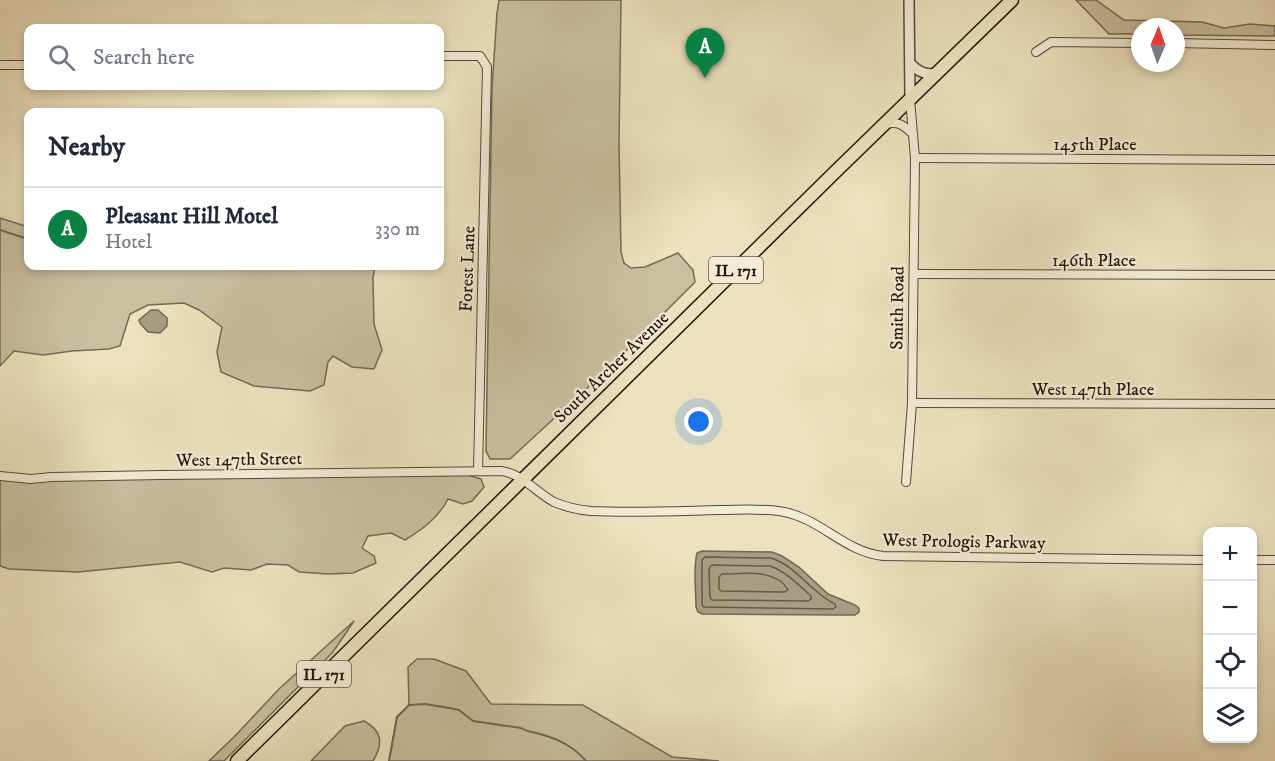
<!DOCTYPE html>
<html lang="en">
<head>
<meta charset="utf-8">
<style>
  :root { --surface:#fff; --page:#f6f6f7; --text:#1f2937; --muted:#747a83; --line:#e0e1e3; --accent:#0b8043 }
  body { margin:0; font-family:"IM FELL DW Pica",serif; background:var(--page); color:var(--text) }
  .controls { position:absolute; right:18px; bottom:18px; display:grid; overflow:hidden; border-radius:12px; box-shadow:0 3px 9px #0003 }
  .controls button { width:54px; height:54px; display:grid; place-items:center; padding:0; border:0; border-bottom:2px solid var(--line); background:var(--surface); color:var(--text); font:30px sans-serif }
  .compass { position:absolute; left:1131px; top:18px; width:54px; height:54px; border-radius:50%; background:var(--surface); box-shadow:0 3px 9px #0003; rotate:2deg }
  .you { position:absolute; left:699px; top:422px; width:21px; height:21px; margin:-15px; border:4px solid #fff; border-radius:50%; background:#1a73e8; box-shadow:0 0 0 9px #1a73e833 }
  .badge { display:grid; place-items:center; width:39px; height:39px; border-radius:50%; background:var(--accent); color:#fff; font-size:20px; font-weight:700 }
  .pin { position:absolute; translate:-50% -50px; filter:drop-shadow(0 2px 3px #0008) }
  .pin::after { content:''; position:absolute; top:32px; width:21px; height:18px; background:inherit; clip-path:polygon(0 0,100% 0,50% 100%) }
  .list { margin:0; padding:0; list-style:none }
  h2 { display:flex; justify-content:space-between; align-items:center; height:78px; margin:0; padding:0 24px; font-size:26px }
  h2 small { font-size:20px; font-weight:400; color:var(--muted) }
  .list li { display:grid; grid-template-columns:39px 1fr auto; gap:18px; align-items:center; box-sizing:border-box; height:84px; padding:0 24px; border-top:2px solid var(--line) }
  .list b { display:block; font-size:22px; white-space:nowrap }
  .list p { margin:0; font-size:20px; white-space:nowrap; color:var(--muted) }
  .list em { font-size:20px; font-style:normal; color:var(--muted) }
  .icon { flex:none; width:33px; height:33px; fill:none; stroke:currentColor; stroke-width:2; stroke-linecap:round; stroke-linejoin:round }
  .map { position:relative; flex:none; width:1275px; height:761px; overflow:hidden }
  .search { position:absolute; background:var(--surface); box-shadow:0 3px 9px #0003; left:24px; top:24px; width:420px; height:66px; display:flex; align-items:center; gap:15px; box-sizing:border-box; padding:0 21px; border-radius:12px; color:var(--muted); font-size:22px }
  .panel { position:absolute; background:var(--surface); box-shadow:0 3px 9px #0003; left:24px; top:108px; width:420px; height:162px; border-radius:12px }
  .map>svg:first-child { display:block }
</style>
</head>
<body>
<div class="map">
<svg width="1275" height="761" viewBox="0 0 1275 761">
  <rect width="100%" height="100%" fill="#ece2bf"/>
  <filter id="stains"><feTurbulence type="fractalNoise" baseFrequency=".00333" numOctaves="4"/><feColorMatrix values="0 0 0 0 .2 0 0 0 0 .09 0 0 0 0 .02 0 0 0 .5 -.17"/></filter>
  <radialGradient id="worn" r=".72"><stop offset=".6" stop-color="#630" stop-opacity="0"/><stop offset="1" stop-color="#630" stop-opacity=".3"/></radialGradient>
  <!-- green -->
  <g fill="#c9bfa1" stroke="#746b57" stroke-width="1.5">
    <path d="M499 0H621L619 144 621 252 624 263 631 268 645 267 678 253 693 270 695 282 613 364 510 459H490L486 451 492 88 497 13Z"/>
    <path d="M1076 0H1096L1124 20 1202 22 1224 28 1250 24 1275 26V36L1176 35V27H1140V34H1109Z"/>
    <path d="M0 218 28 227V266H375L373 278 374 324 382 350 374 369 352 367 333 356 328 362 324 385 310 391 254 386 221 372 217 352 222 327 199 310 184 303 148 305 130 314 120 346 109 349 72 351 43 355 14 351 0 366Z"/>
    <path d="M464 474 481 479 484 487 472 501 463 504 448 499C438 518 423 529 405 540L391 533 368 536 362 548 374 556 376 563 353 573 328 574 299 572 288 565 267 564 251 570 224 568 212 572 180 562 78 572 9 569 0 566V476Z"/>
    <path d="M354 621 333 652 224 761H209L235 736 279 689Z"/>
    <path d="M417 659H434L466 671 491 704 583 705 672 757 719 761H389L397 717 409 705 408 667Z"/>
    <path d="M364 721C383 731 383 744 373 761H311L345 726Z"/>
  </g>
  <!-- water -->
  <g fill="#a79d82" stroke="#716753" stroke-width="1.5">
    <path d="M151 310H158L167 318V326L160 333 148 332 140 323 139 320Z"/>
    <path d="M702 551 772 552 782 556 799 567 828 594 855 605 859 608V612L855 615H838L702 614 698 612 696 607C696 591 693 568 697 553Z"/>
  </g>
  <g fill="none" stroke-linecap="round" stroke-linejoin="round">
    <!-- shore -->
    <g stroke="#645a48" stroke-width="1.5">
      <path d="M705 557 771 558C797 566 811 593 835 604L836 607 833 609 704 607 702 605V560Z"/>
      <path d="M712 565 770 566C785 571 799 585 811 596V599L808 601 712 600 710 597 709 570 710 567Z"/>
      <path d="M722 574C743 574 776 568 788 590L785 592 721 591 719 589V577Z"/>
    </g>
    <!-- stream -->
    <g stroke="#716753" stroke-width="2">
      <path d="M0 230 28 239"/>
      <path d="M389 761 397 717 409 705 425 704 449 708 459 710 473 721 521 728C527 732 533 732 540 734 558 739 573 746 586 761"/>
    </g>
    <defs>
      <g id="minor">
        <path d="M1176 43 1275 45"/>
        <path d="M1036 52 1051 42 1140 43"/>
        <path d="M440 56H480L487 67 478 471"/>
        <path d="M0 65H28"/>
        <path d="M886 124C899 121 903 125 913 134"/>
        <path d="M915 158 1275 160"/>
        <path d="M914 274 1275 275"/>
        <path d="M912 403 1275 404"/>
        <path d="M0 476 31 479 51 477 161 475 501 471C521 473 537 493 554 502 566 507 579 510 591 511 634 513 677 511 720 510 741 510 763 508 784 512 821 519 845 552 883 556L1208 560"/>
        <path d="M906 482 912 403 915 158 910 99"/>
        <path d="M1252 560H1275"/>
      </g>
      <g id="tertiary">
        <path d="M909 0 910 99"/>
        <path d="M910 63C917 71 926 76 937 73"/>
      </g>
      <path id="primary" d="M237 761 832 175 1012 0"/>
    </defs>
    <!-- minor casing -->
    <use href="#minor" stroke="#534a3a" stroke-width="10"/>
    <!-- tertiary casing -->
    <use href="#tertiary" stroke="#534a3a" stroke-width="12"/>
    <!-- primary casing -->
    <use href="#primary" stroke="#20170d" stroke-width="15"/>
    <!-- minor -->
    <use href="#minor" stroke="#f3ecd5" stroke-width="8"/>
    <!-- tertiary -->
    <use href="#tertiary" stroke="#f3ecd5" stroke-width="9"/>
    <!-- primary -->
    <use href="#primary" stroke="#ece2bf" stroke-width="12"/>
  </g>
  <g text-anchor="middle" stroke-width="4.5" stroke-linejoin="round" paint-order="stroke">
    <!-- shield labels -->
    <g fill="#f3ecd5" stroke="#5f5749" stroke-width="1.5">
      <rect x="709" y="257" width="54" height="26" rx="4.5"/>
      <rect x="297" y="661" width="54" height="26" rx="4.5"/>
    </g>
    <g font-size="16" font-weight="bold" fill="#20170d">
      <text x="736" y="276">IL 171</text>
      <text x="324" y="680">IL 171</text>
    </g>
    <!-- street labels -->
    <g font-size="18" fill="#20170d" stroke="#f3ecd5">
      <text x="1095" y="150">145th Place</text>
      <text x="1094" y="266">146th Place</text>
      <text transform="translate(467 269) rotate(-88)" y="6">Forest Lane</text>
      <text transform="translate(897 308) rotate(-89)" y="6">Smith Road</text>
      <text transform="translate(611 367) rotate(-44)" y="6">South Archer Avenue</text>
      <text x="1093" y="395">West 147th Place</text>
      <text transform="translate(239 459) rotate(-1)" y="6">West 147th Street</text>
      <text transform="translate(964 541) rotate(1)" y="6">West Prologis Parkway</text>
    </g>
  </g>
  <rect width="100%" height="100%" filter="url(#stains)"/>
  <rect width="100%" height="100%" fill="url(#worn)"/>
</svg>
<div class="controls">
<button>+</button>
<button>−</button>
<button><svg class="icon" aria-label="locate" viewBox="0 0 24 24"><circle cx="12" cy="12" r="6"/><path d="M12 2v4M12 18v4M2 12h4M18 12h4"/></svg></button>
<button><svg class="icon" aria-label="layers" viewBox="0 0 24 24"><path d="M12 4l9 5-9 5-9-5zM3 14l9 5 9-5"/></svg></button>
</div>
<svg class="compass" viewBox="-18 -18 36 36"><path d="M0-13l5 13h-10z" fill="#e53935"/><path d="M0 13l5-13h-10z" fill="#747a83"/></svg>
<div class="you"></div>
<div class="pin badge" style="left:705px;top:78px">A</div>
<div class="search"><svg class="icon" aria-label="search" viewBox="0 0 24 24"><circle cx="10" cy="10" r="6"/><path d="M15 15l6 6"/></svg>Search here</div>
<section class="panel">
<h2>Nearby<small></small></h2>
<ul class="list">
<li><span class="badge">A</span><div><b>Pleasant Hill Motel</b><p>Hotel</p></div><em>330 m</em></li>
</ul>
</section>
</div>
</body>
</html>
